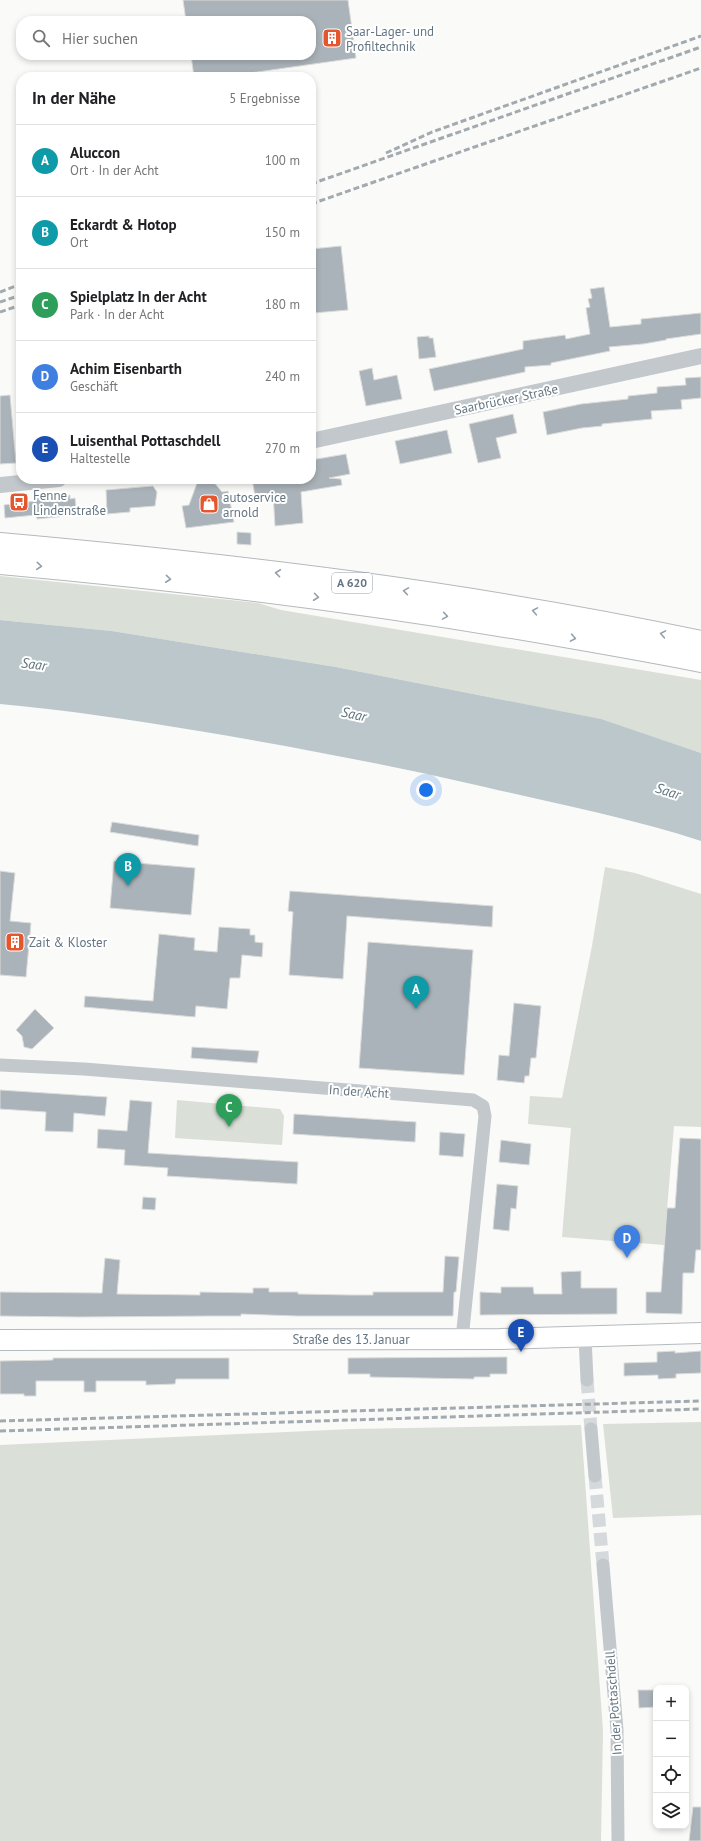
<!DOCTYPE html>
<html lang="de">
<head>
<meta charset="utf-8">
<style>
  :root { --surface:#fff; --page:#f6f6f6; --text:#202124; --muted:#757577; --line:#e0e0e0; --accent:#7c3aed }
  body { margin:0; font-family:"PT Sans",sans-serif; background:var(--page); color:var(--text) }
  .controls { position:absolute; right:12px; bottom:12px; display:grid; overflow:hidden; border-radius:8px; box-shadow:0 2px 6px #0003 }
  .controls button { width:36px; height:36px; display:grid; place-items:center; padding:0; border:0; border-bottom:1px solid var(--line); background:var(--surface); color:var(--text); font:20px sans-serif }
  .you { position:absolute; left:426px; top:790px; width:14px; height:14px; margin:-10px; border:3px solid #fff; border-radius:50%; background:#1a73e8; box-shadow:0 0 0 6px #1a73e833 }
  .badge { display:grid; place-items:center; width:26px; height:26px; border-radius:50%; background:var(--accent); color:#fff; font-size:13px; font-weight:700 }
  .pin { position:absolute; translate:-50% -33px; filter:drop-shadow(0 1px 2px #0008) }
  .pin::after { content:''; position:absolute; top:21px; width:14px; height:12px; background:inherit; clip-path:polygon(0 0,100% 0,50% 100%) }
  .list { margin:0; padding:0; list-style:none }
  h2 { display:flex; justify-content:space-between; align-items:center; height:52px; margin:0; padding:0 16px; font-size:17px }
  h2 small { font-size:13px; font-weight:400; color:var(--muted) }
  .list li { display:grid; grid-template-columns:26px 1fr auto; gap:12px; align-items:center; box-sizing:border-box; height:72px; padding:0 16px; border-top:1px solid var(--line) }
  .list b { display:block; font-size:15px; white-space:nowrap }
  .list p { margin:0; font-size:13px; white-space:nowrap; color:var(--muted) }
  .list em { font-size:13px; font-style:normal; color:var(--muted) }
  .icon { flex:none; width:22px; height:22px; fill:none; stroke:currentColor; stroke-width:2; stroke-linecap:round; stroke-linejoin:round }
  .map { position:relative; flex:none; width:701px; height:1841px; overflow:hidden }
  .search { position:absolute; background:var(--surface); box-shadow:0 2px 6px #0003; left:16px; top:16px; width:300px; height:44px; display:flex; align-items:center; gap:10px; box-sizing:border-box; padding:0 14px; border-radius:16px; color:var(--muted); font-size:15px }
  .panel { position:absolute; background:var(--surface); box-shadow:0 2px 6px #0003; left:16px; top:72px; width:300px; height:412px; border-radius:16px }
  .map>svg:first-child { display:block }
</style>
</head>
<body>
<div class="map">
<svg width="701" height="1841" viewBox="0 0 701 1841">
  <rect width="100%" height="100%" fill="#fafaf8"/>
  <!-- green -->
  <g fill="#dadfd7">
    <path d="M0 576 258 603 281 610 701 680V753L600 719 336 667 112 631 0 620Z"/>
    <path d="M605 867 635 873 701 894V1127L674 1126 664 1245 562 1237 571 1128 528 1124 530 1096 562 1098 592 946Z"/>
    <path d="M177 1100 280 1109 284 1116 282 1145 175 1138Z"/>
    <path d="M701 1422V1515L613 1518 603 1424Z"/>
    <path d="M581 1425 603 1731 601 1841H0V1445L352 1429Z"/>
  </g>
  <!-- water -->
  <path fill="#bbc7cb" d="M0 620 112 631 336 667 601 719 701 753V841C631 818 557 804 485 787 390 765 295 747 199 731 133 720 67 710 0 704Z"/>
  <!-- building -->
  <g fill="#aab3b9" stroke="#dcdcda">
    <path d="M183 0H348L356 58 222 77H194L191 55H311V21H186Z"/>
    <path d="M341 246 348 310 314 313 311 282V249Z"/>
    <path d="M604 287 610 327 641 324V319L701 313V334L666 339V340L643 344 609 347 610 351 551 363V365L525 367V372L434 391 429 369 523 349V341L565 335 566 339 590 334 586 308 590 307 588 299 592 298 590 289Z"/>
    <path d="M429 336V338H433L436 357 419 359 417 337Z"/>
    <path d="M372 368 374 380 397 375 402 399 366 406 359 371Z"/>
    <path d="M701 377V398L681 400 682 409 651 411 652 419 602 424V426L582 428 547 435 543 412 581 404 628 399V396L657 393V387L686 385 685 378Z"/>
    <path d="M10 395 16 463 0 464V396Z"/>
    <path d="M513 414 517 433 496 438 501 458 478 463 469 424Z"/>
    <path d="M447 430 452 453 400 464 395 441Z"/>
    <path d="M346 454 350 474 329 478 341 479 342 485 301 492 303 523 275 526 273 493 255 496 252 479H311V460Z"/>
    <path d="M213 481 222 492 228 491 234 522 186 528 182 506 189 505 197 483Z"/>
    <path d="M153 486 157 492 155 506 130 508V512L107 514 106 490Z"/>
    <path d="M70 495V499L75 498 77 515 37 519 36 515 5 518 4 505 35 501V498Z"/>
    <path d="M237 532 251 533V545L237 544Z"/>
    <path d="M112 822 199 835 198 846 110 832Z"/>
    <path d="M114 861 195 868 191 915 110 908Z"/>
    <path d="M0 871 15 873 10 921 31 923 26 977 0 975Z"/>
    <path d="M290 891 493 906 492 927 347 916 343 979 289 975 293 912 288 911Z"/>
    <path d="M219 927 250 929V935H255V942L263 943 262 957 242 955 240 978H230L227 1009 196 1006 195 1017 84 1007 85 996 153 1001 159 934 195 938 194 950 217 952Z"/>
    <path d="M368 942 473 950 464 1075 359 1068Z"/>
    <path d="M514 1003 541 1006 536 1058H531L529 1076H525L524 1083 497 1080 499 1055 509 1056Z"/>
    <path d="M35 1009 54 1028 32 1049 24 1047 22 1036 16 1030Z"/>
    <path d="M192 1047 259 1051 257 1063 191 1058Z"/>
    <path d="M0 1090 107 1097 105 1116 74 1113 73 1132 45 1131 46 1112 0 1109Z"/>
    <path d="M130 1100 152 1102 148 1153 298 1162 297 1184 167 1176 168 1168 124 1165 125 1150 97 1148 98 1129 127 1131Z"/>
    <path d="M294 1114 416 1122 415 1142 293 1134Z"/>
    <path d="M440 1132 465 1134 463 1157 439 1155Z"/>
    <path d="M680 1138 701 1139V1250H696L694 1273H683L682 1314 646 1313V1292H661L667 1208H675Z"/>
    <path d="M501 1140 531 1144 529 1165 499 1162Z"/>
    <path d="M497 1184 518 1186 516 1209 511 1208 509 1231 493 1229Z"/>
    <path d="M143 1197 156 1198 155 1210 142 1209Z"/>
    <path d="M445 1256 459 1257 456 1292H454L453 1316H297L241 1314V1316H210L79 1317 0 1316V1292L102 1293 105 1258 120 1260 117 1294 200 1295V1292L253 1293V1288H269V1292H298V1294L349 1295H373V1292H443Z"/>
    <path d="M581 1271V1288H617V1314L480 1315V1292L501 1293V1287H533L534 1294H562L561 1272Z"/>
    <path d="M675 1351V1353L701 1351V1373L676 1374V1378L658 1379V1375L624 1376V1363L657 1362V1352Z"/>
    <path d="M507 1357V1374H490V1377H474V1379L370 1377V1374H348V1358Z"/>
    <path d="M53 1358H229V1379H176L175 1384 146 1385V1381H96V1392H84V1381H36V1396H24V1394H0V1361L53 1360Z"/>
    <path d="M638 1690H656V1707L639 1708Z"/>
    <path d="M693 1807H701V1841H689Z"/>
  </g>
  <g fill="none" stroke-linecap="round" stroke-linejoin="round">
    <!-- minor-tunnel -->
    <g stroke="#d5d9db" stroke-width="13" stroke-dasharray="13 6" stroke-linecap="butt">
      <path d="M587 1380 591 1429"/>
      <path d="M595 1476 603 1565"/>
    </g>
    <defs>
      <path id="primary" d="M0 1340 500 1339 701 1333"/>
      <g id="motorway">
        <path d="M0 544C235 565 470 593 701 642"/>
        <path d="M0 563C189 580 377 603 564 636 610 644 656 652 701 661"/>
      </g>
    </defs>
    <!-- primary casing -->
    <use href="#primary" stroke="#b5babe" stroke-width="22"/>
    <!-- motorway casing -->
    <use href="#motorway" stroke="#b4b9bd" stroke-width="24"/>
    <!-- minor -->
    <g stroke="#c3c8cc" stroke-width="13">
      <path d="M0 1065 84 1069 473 1100 483 1106 485 1116 462 1339"/>
      <path d="M585 1337 587 1380"/>
      <path d="M591 1429 595 1476"/>
      <path d="M603 1565 617 1730 618 1841"/>
    </g>
    <!-- tertiary -->
    <g stroke="#c3c8cc" stroke-width="16">
      <path d="M311 441 701 356"/>
      <path d="M0 485 59 479"/>
    </g>
    <!-- primary -->
    <use href="#primary" stroke="#fff" stroke-width="20"/>
    <!-- motorway -->
    <use href="#motorway" stroke="#fff" stroke-width="22"/>
    <!-- rail -->
    <g stroke="#a2aab0" stroke-width="3" stroke-dasharray="6 3" stroke-linecap="butt">
      <path d="M386 153 432 132 701 36"/>
      <path d="M311 184 701 47"/>
      <path d="M311 204 701 68"/>
      <path d="M0 292 21 284"/>
      <path d="M0 302 21 295"/>
      <path d="M0 312 21 305"/>
      <path d="M0 1421 701 1401"/>
      <path d="M0 1431 701 1409"/>
    </g>
  </g>
  <!-- one-way arrows -->
  <defs><path id="oneway-chevron" d="M-2-3.5L2.5 0L-2 3.5" fill="none" stroke-width="1.6" stroke-linecap="round" stroke-linejoin="round"/></defs>
  <g stroke="#939fa8">
    <use href="#oneway-chevron" transform="translate(39 566) rotate(5)"/>
    <use href="#oneway-chevron" transform="translate(278 573) rotate(-173)"/>
    <use href="#oneway-chevron" transform="translate(168 579) rotate(6)"/>
    <use href="#oneway-chevron" transform="translate(406 591) rotate(-171)"/>
    <use href="#oneway-chevron" transform="translate(316 597) rotate(7)"/>
    <use href="#oneway-chevron" transform="translate(535 611) rotate(-170)"/>
    <use href="#oneway-chevron" transform="translate(445 616) rotate(9)"/>
    <use href="#oneway-chevron" transform="translate(663 634) rotate(-170)"/>
    <use href="#oneway-chevron" transform="translate(573 638) rotate(10)"/>
  </g>
  <!-- icons -->
  <defs>
    <symbol id="building-square" viewBox="-11 -11 22 22"><rect x="-9" y="-9" width="18" height="18" rx="4" fill="#e4572e" stroke="#fff"/><path d="M-4-6H4V6H1V3H-1V6H-4ZM-2.5-4.3h1.7v1.8h-1.7ZM.8-4.3h1.7v1.8H.8ZM-2.5-1h1.7V.8h-1.7ZM.8-1h1.7V.8H.8Z" fill="#fff"/></symbol>
    <symbol id="bus-square" viewBox="-11 -11 22 22"><rect x="-9" y="-9" width="18" height="18" rx="4" fill="#e4572e" stroke="#fff"/><path d="M-5-6H5V4H4V6H2V4H-2V6H-4V4H-5ZM-3.5-4V0h7V-4ZM-3.5 1.2v1.5H-2V1.2ZM2 1.2v1.5H3.5V1.2Z" fill="#fff"/></symbol>
    <symbol id="shop-square" viewBox="-11 -11 22 22"><rect x="-9" y="-9" width="18" height="18" rx="4" fill="#e4572e" stroke="#fff"/><path d="M-5-2.5h2.3a2.7 3.5 0 0 1 5.4 0H5L5.5 6h-11ZM-1.5-2.5h3a1.5 2.3 0 0 0-3 0Z" fill="#fff"/></symbol>
  </defs>
  <g fill-rule="evenodd">
    <use href="#building-square" x="321" y="27" width="22" height="22"/>
    <use href="#bus-square" x="8" y="491" width="22" height="22"/>
    <use href="#shop-square" x="198" y="493" width="22" height="22"/>
    <use href="#building-square" x="4" y="931" width="22" height="22"/>
  </g>
  <g text-anchor="middle" stroke-width="4" stroke-linejoin="round" paint-order="stroke">
    <!-- shield labels -->
    <rect fill="#fff" stroke="#939fa8" stroke-width="1" x="332" y="573" width="40" height="20" rx="3"/>
    <g font-size="12" font-weight="bold" fill="#657683">
      <text x="352" y="587">A 620</text>
    </g>
    <!-- poi labels -->
    <g font-size="13" fill="#657683" stroke="#fff" text-anchor="start">
      <text x="346" y="36">Saar-Lager- und<tspan x="346" dy="15">Profiltechnik</tspan></text>
      <text x="33" y="500">Fenne<tspan x="33" dy="15">Lindenstraße</tspan></text>
      <text x="223" y="502">autoservice<tspan x="223" dy="15">arnold</tspan></text>
      <text x="29" y="947">Zait &amp; Kloster</text>
    </g>
    <!-- street labels -->
    <g font-size="13" fill="#657683" stroke="#fff">
      <text transform="translate(506 399) rotate(-12)" y="5">Saarbrücker Straße</text>
      <text transform="translate(359 1091) rotate(4)" y="5">In der Acht</text>
      <text x="351" y="1344">Straße des 13. Januar</text>
      <text transform="translate(613 1703) rotate(-94)" y="5">In der Pottaschdell</text>
    </g>
    <!-- water labels -->
    <g font-size="14" font-style="italic" fill="#60757c" stroke="#fff">
      <text transform="translate(34 664) rotate(8)" y="5">Saar</text>
      <text transform="translate(354 714) rotate(12)" y="5">Saar</text>
      <text transform="translate(668 791) rotate(17)" y="5">Saar</text>
    </g>
  </g>
</svg>
<div class="controls">
<button>+</button>
<button>−</button>
<button><svg class="icon" aria-label="locate" viewBox="0 0 24 24"><circle cx="12" cy="12" r="6"/><path d="M12 2v4M12 18v4M2 12h4M18 12h4"/></svg></button>
<button><svg class="icon" aria-label="layers" viewBox="0 0 24 24"><path d="M12 4l9 5-9 5-9-5zM3 14l9 5 9-5"/></svg></button>
</div>
<div class="you"></div>
<div class="pin badge" style="left:416px;top:1009px;background:#0f9aa8">A</div>
<div class="pin badge" style="left:128px;top:886px;background:#0f9aa8">B</div>
<div class="pin badge" style="left:229px;top:1127px;background:#2e9e5b">C</div>
<div class="pin badge" style="left:627px;top:1258px;background:#3f7fe0">D</div>
<div class="pin badge" style="left:521px;top:1352px;background:#1a4fb4">E</div>
<div class="search"><svg class="icon" aria-label="search" viewBox="0 0 24 24"><circle cx="10" cy="10" r="6"/><path d="M15 15l6 6"/></svg>Hier suchen</div>
<section class="panel">
<h2>In der Nähe<small>5 Ergebnisse</small></h2>
<ul class="list">
<li><span class="badge" style="background:#0f9aa8">A</span><div><b>Aluccon</b><p>Ort · In der Acht</p></div><em>100 m</em></li>
<li><span class="badge" style="background:#0f9aa8">B</span><div><b>Eckardt &amp; Hotop</b><p>Ort</p></div><em>150 m</em></li>
<li><span class="badge" style="background:#2e9e5b">C</span><div><b>Spielplatz In der Acht</b><p>Park · In der Acht</p></div><em>180 m</em></li>
<li><span class="badge" style="background:#3f7fe0">D</span><div><b>Achim Eisenbarth</b><p>Geschäft</p></div><em>240 m</em></li>
<li><span class="badge" style="background:#1a4fb4">E</span><div><b>Luisenthal Pottaschdell</b><p>Haltestelle</p></div><em>270 m</em></li>
</ul>
</section>
</div>
</body>
</html>
